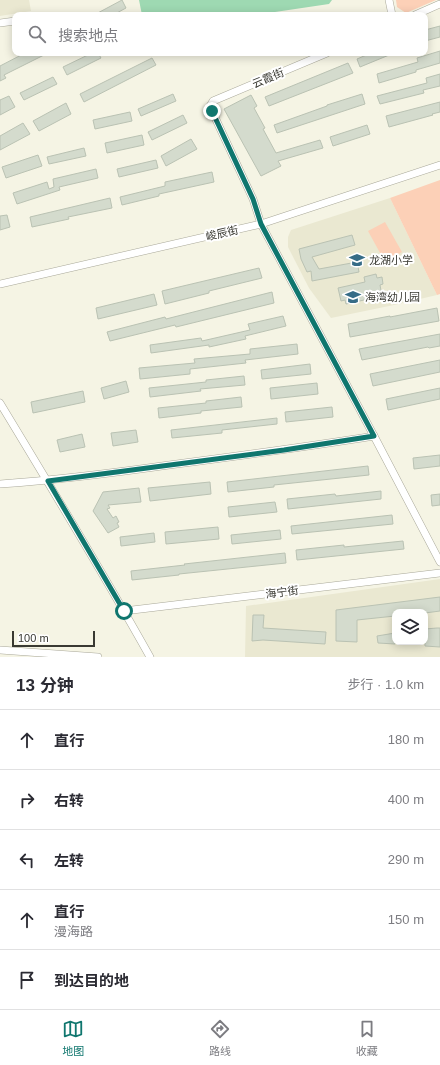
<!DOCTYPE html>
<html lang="zh">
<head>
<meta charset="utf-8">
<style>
  :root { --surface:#fff; --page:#f2f2f3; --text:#2b2b33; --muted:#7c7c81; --line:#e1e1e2; --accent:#0f766e }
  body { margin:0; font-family:Helvetica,"Noto Sans SC",sans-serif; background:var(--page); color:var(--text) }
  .controls { position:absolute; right:12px; bottom:12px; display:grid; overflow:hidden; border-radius:8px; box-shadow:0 2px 10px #0003 }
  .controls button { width:36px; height:36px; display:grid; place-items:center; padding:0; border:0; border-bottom:1px solid var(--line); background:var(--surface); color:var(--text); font:20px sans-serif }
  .scale { position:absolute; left:12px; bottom:10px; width:83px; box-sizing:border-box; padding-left:4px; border:2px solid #393932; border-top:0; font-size:11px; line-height:14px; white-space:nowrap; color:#393932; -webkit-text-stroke:3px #fff; paint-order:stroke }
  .stop { position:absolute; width:12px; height:12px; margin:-9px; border:3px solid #0f766e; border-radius:50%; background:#fff }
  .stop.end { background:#0f766e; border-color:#fff; box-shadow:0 1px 4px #0008 }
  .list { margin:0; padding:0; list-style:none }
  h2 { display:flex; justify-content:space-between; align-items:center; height:52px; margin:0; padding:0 16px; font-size:17px }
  h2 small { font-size:13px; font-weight:400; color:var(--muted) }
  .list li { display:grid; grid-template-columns:26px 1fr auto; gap:12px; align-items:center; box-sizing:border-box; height:60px; padding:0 16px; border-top:1px solid var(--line) }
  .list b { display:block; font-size:15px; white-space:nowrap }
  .list p { margin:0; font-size:13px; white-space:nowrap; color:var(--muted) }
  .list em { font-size:13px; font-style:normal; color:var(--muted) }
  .icon { flex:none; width:22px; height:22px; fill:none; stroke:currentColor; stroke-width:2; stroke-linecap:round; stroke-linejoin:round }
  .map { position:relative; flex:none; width:440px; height:657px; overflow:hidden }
  .search { position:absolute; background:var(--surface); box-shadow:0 2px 10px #0003; left:12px; right:12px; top:12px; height:44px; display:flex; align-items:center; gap:10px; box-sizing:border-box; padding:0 14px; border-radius:8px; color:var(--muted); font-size:15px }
  .sheet { height:352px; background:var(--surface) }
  nav { display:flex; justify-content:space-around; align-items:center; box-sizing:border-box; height:56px; border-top:1px solid var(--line); background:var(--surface); font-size:11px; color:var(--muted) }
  nav a { display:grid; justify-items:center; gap:2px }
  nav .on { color:var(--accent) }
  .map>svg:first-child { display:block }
</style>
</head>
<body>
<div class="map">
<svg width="440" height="657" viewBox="0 0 440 657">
  <rect width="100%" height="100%" fill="#f5f4e4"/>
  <!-- built -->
  <g fill="#eae8d1" fill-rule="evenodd">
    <path d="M0 0H29L31 11 0 16Z"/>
    <path d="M390 198 437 295 394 305 331 318 309 288 288 247V237L291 230Z"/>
    <path d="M440 579V657H245L246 606ZM395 612H425V642H395Z"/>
  </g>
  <!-- green -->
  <g fill="#fcd0b7">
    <path d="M396 0H436L406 13 397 7Z"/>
    <path d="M440 180V294L437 295 390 198Z"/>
    <path d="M385 222 402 252 385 262 368 231Z"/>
  </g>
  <!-- water -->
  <path fill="#9ed9b2" d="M139 0H332L329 4 275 12 268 15H142Z"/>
  <!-- building -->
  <g fill="#d4dbcd" stroke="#bac2b3">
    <path d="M122 0 126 8 113 15H94Z"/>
    <path d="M440 26V37L425 41V30Z"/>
    <path d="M440 51V63L416 70V72L379 83 377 74 418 62 417 58Z"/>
    <path d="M25 53H48L4 75 6 78 0 81V66Z"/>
    <path d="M92 53H98L101 58 67 75 63 67Z"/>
    <path d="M371 53H394L360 67 357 59Z"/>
    <path d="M152 58 156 65 84 102 80 94Z"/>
    <path d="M348 63 353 73 269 106 265 97Z"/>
    <path d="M440 74V86L423 90 424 93 380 104 377 96 427 83 426 78Z"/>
    <path d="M53 77 57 84 24 100 20 93Z"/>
    <path d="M173 94 176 101 141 116 138 109Z"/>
    <path d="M362 94 365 104 277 133 274 125 327 106V105Z"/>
    <path d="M251 95 257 106 254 108 265 128 263 129 276 153 320 140 323 148 278 161 281 166 261 176 224 109Z"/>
    <path d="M9 96 15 107 0 115V100Z"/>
    <path d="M440 102V112L432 114 433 115 389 127 386 116Z"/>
    <path d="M66 103 71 114 39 131 33 121Z"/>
    <path d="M130 112 132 121 95 129 93 120Z"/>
    <path d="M183 115 187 123 152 140 148 132Z"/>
    <path d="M23 123 30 134 0 150V136Z"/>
    <path d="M367 125 370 134 333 146 330 137Z"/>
    <path d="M142 135 144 145 107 153 105 143Z"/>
    <path d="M191 139 197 149 166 166 161 156Z"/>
    <path d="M84 148 86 156 49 164 47 157Z"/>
    <path d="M38 155 42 166 6 178 2 167Z"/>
    <path d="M156 160 158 168 119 177 117 169Z"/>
    <path d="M96 169 98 178 59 187 60 190 17 204 13 193 47 182 49 189 54 187 53 179Z"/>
    <path d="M212 172 214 182 159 194V196L122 205 120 197 165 186V182Z"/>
    <path d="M110 198 112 208 68 217 69 219 32 227 30 217Z"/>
    <path d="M7 215 10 227 0 230V216Z"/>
    <path d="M352 235 355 245 312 257 319 269 357 262 359 272 312 281 311 271 307 272 301 259 299 249Z"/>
    <path d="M259 268 262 278 209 291V293L165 304 162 291Z"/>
    <path d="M376 274 377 278 382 277 383 284 380 285 382 296 346 304 345 300 341 301 338 288 365 282 364 277Z"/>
    <path d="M272 292 274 303 176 327 175 325 110 341 107 332 165 317 166 319Z"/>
    <path d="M154 294 157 305 98 319 96 308Z"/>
    <path d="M437 308 439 321 350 337 348 324 390 316V317Z"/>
    <path d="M283 316 286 326 245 336 246 339 209 347V345L151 353 150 345 201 338 202 341 250 330 248 324Z"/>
    <path d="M440 334V346L429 348 428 347 362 360 359 349Z"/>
    <path d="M297 344 298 354 245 360 246 363 190 369V374L140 379 139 368 195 363 194 359 250 354V349Z"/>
    <path d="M440 360V372L373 386 370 374Z"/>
    <path d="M310 364 311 374 262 379 261 370Z"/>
    <path d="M244 376 245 385 200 389 201 391 150 397 149 388 206 382V380Z"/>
    <path d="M126 381 129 392 104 399 101 388Z"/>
    <path d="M317 383 318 394 271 399 270 388Z"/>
    <path d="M440 388V399L388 410 386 399Z"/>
    <path d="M83 391 85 402 33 413 31 402Z"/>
    <path d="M241 397 242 407 201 411V413L159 418 158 408 206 403V401Z"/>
    <path d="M332 407 333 417 286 422 285 412Z"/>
    <path d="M277 418V424L222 430V433L172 438 171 430Z"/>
    <path d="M136 430 138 442 113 446 111 433Z"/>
    <path d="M82 434 85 447 60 452 57 440Z"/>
    <path d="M440 455V466L414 469 413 458Z"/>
    <path d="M368 466 369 475 274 485V487L228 492 227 482Z"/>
    <path d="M210 482 211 494 150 501 148 488Z"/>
    <path d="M139 488 141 502 108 505 110 508 107 509 113 518 116 516 119 522 117 523 119 527 108 533 93 511 103 492Z"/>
    <path d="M381 491V499L288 509 287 499 335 494 336 496Z"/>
    <path d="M440 494V505L432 506 431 495Z"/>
    <path d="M275 502 277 512 229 517 228 507Z"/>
    <path d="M392 515 393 524 292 534 291 526Z"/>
    <path d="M218 527 219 539 166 544 165 532Z"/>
    <path d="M280 530 281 539 232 544 231 535Z"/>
    <path d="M154 533 155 542 121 546 120 537Z"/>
    <path d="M403 541 404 549 297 560 296 550 344 545V547Z"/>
    <path d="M285 553 286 563 179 574V575L132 580 131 571 185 565 184 564Z"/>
    <path d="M440 597V611L425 613 395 612V616L357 620V642L336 641V610Z"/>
    <path d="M253 615H264L263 628 326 632 325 644 263 640 252 641Z"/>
    <path d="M437 628H440V647L425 646V629Z"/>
    <path d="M395 633V644L378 643 377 636Z"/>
  </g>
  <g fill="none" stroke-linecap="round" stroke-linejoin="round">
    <defs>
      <g id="minor">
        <path d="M389 0 392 15"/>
        <path d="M415 15 440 4"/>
        <path d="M0 23 15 21"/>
        <path d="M327 53 213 101 210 106 212 111 253 199 261 224 374 436 440 562"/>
        <path d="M0 284 261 224 440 165"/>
        <path d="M0 403C51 487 102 571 150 657"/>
        <path d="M0 484C57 480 113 473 169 465 238 456 306 447 374 436"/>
        <path d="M124 611 440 573"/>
        <path d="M0 650 98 657"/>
      </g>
    </defs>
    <!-- minor casing -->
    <use href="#minor" stroke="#a9a899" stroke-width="8"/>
    <!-- minor -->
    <use href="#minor" stroke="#fff" stroke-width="7"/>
  </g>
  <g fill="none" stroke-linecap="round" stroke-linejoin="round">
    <!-- route -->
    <path stroke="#0f766e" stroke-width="5" d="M124 611 48 481 284 450 374 436 261 224 253 199 212 111"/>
  </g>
  <!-- icons -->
  <defs>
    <symbol id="school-bare" viewBox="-9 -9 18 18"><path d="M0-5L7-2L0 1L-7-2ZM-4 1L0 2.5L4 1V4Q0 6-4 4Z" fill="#366c87" stroke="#fff" stroke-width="2.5" paint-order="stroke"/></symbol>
  </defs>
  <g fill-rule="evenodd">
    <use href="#school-bare" x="346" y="249" width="22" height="22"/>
    <use href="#school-bare" x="342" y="286" width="22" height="22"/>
  </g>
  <g text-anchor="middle" stroke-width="4" stroke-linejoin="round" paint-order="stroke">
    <!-- street labels -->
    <g font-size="11" fill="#393932" stroke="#fff">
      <text transform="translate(268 78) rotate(-23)" y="4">云霞街</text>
      <text transform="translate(222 233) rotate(-13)" y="4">峻辰街</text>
      <text transform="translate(282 592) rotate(-7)" y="4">海宁街</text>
    </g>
    <!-- poi labels -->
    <g font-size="11" fill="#393932" stroke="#fff" text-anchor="start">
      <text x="369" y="264">龙湖小学</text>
      <text x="365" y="301">海湾幼儿园</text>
    </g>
  </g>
</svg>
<div class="controls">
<button><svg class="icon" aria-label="layers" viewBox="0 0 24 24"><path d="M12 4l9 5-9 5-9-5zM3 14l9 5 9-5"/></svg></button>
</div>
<div class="scale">100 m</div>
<div class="stop" style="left:124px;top:611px"></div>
<div class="stop end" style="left:212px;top:111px"></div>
<div class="search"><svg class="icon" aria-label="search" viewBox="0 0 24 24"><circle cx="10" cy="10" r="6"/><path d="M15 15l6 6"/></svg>搜索地点</div>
</div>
<section class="sheet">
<h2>13 分钟<small>步行 · 1.0 km</small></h2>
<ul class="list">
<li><svg class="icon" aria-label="ahead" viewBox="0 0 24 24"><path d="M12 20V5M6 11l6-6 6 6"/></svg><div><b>直行</b></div><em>180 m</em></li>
<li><svg class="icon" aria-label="right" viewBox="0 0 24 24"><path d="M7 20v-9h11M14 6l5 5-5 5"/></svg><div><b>右转</b></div><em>400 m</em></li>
<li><svg class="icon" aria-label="left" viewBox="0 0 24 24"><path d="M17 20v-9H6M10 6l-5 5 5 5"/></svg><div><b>左转</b></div><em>290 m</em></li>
<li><svg class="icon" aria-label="ahead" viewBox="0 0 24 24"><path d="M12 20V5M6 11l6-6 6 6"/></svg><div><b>直行</b><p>漫海路</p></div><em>150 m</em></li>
<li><svg class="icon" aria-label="arrive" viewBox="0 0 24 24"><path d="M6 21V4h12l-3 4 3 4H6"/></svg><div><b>到达目的地</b></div></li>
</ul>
</section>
<nav>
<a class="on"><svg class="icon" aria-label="map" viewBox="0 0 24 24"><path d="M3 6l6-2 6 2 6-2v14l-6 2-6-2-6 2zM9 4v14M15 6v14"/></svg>地图</a>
<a><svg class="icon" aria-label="directions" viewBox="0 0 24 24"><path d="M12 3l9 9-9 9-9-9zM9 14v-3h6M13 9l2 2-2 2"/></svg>路线</a>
<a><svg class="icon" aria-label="saved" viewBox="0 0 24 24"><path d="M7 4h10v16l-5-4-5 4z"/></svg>收藏</a>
</nav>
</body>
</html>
